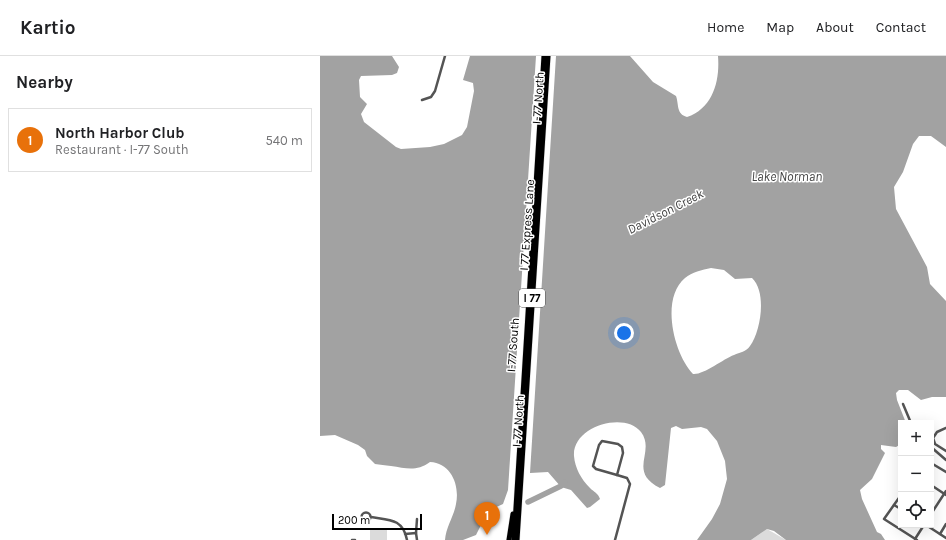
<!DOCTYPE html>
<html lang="en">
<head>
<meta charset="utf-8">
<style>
  :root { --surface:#fff; --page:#f2f2f2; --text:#202124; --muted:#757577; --line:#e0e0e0; --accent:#db2777 }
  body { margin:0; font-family:Karla,sans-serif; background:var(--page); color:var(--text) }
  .controls { position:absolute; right:12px; bottom:12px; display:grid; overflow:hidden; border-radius:0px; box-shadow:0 4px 16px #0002 }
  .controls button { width:36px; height:36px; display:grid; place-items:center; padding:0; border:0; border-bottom:1px solid var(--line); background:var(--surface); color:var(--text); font:20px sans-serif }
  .scale { position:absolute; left:12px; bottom:10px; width:90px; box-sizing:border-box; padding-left:4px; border:2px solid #000; border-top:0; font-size:11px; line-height:14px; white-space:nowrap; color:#000; -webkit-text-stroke:3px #fff; paint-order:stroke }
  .you { position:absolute; left:304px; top:277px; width:14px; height:14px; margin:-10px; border:3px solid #fff; border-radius:50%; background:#1a73e8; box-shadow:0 0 0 6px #1a73e833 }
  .badge { display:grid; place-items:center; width:26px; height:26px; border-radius:50%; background:var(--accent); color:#fff; font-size:13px; font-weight:700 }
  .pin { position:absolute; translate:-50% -33px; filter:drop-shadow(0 1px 2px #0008) }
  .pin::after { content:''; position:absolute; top:21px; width:14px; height:12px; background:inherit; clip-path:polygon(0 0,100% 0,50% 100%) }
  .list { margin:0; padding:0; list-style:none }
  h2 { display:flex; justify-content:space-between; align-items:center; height:52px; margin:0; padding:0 16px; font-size:17px }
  h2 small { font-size:13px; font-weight:400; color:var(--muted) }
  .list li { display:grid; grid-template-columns:26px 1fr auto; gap:12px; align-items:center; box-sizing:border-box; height:64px; margin:0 8px 8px; padding:0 8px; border:1px solid var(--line); border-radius:0px }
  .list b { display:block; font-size:15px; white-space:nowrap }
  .list p { margin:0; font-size:13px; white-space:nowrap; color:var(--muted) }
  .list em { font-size:13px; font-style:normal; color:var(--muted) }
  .icon { flex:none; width:22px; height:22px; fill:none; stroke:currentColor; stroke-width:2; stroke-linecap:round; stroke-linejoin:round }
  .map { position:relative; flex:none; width:626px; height:484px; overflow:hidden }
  header { display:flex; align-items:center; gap:24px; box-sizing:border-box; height:56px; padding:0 20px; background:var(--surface); border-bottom:1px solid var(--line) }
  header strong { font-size:19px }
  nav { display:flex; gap:22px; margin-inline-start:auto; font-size:14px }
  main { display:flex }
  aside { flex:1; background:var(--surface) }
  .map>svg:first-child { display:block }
</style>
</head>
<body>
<header>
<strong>Kartio</strong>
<nav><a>Home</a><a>Map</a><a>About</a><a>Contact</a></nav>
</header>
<main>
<aside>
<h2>Nearby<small></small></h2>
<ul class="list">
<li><span class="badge" style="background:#e8710a">1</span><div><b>North Harbor Club</b><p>Restaurant · I-77 South</p></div><em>540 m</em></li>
</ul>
</aside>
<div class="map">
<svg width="626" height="484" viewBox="0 0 626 484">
  <rect width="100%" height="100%" fill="#fff"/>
  <!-- green -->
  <g fill="#dbdbdb">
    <path d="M67 472V484H50V473Z"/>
    <path d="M447 473 466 484H431Z"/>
  </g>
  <!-- water -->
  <g fill="#a2a2a2" fill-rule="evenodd">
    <path d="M0 0H72L79 11 77 17 72 19 41 20 39 24 40 41 47 48 41 58 44 66 76 91 81 93 110 91 124 88 142 79 147 71 154 35 153 27 143 24 150 0H216L188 434 183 448 168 455 156 479 143 484H125C126 471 134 460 136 448 140 429 131 407 110 406 96 416 86 412 71 410 65 409 60 409 55 408L47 400 45 394 38 389 15 379 0 380Z"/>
    <path d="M236 0H310L333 26 356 40C359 48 356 58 367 61 393 52 400 25 398 0H626V91L611 80H599L593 88 583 116 574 131 576 153 607 211 610 228 626 245V341H612L601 344 588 334H579L576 337 577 344 586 367H581V388L576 391 561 389V393L565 397 552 423 540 434 542 443 557 476 561 478 565 484H466L454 475 447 473 431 484H377L392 463 400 448 407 423 405 405 397 385 387 373 381 371 362 373 356 370 351 372 345 429 340 432C307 415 336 396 321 376 305 355 252 370 254 400 255 412 261 423 270 432 274 436 278 437 280 443L270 451 267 452 251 434 241 431 228 416 210 417ZM391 212 404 214 415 223 432 222C447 236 441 275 430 290 426 296 420 296 414 299 403 303 384 319 373 318 354 298 340 243 365 222 372 216 382 214 391 212Z"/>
  </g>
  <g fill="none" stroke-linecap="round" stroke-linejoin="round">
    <!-- river -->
    <path stroke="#a2a2a2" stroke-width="5.5" d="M208 446 241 430 245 426"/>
    <defs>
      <g id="highway">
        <path d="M189 484 193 458"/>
        <path d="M194 484 224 0"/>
        <path d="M197 484 228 0"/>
      </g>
    </defs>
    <!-- highway casing -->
    <use href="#highway" stroke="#dbdbdb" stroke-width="6"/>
    <!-- street -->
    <g stroke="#545454" stroke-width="2.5">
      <path d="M102 44 111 41 115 35 125 0"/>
      <path d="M583 348 591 367"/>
      <path d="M626 372 617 376 613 382 615 388 626 395"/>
      <path d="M282 385 298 388 302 391 303 397 297 419 276 413 273 410 279 389Z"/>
      <path d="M611 391 626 404"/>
      <path d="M611 407 626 416"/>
      <path d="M611 429 626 439"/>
      <path d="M581 439 564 463 597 484"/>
      <path d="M574 449 581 453"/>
      <circle cx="46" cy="461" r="4.5"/>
      <path d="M611 458 626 435"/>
      <path d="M51 461C68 464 83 462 87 484"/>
      <path d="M606 469 626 482"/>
      <path d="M96 477 97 463"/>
      <path d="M85 478 96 477 97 484"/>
      <path d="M620 478 626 468"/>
      <path d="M595 483 604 469"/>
      <path d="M32 484H35"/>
      <path d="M295 484 310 428 307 422 297 419"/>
    </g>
    <!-- highway -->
    <use href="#highway" stroke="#000" stroke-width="5"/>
  </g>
  <g text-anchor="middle" stroke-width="3" stroke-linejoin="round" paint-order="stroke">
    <!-- shield labels -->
    <rect fill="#fff" stroke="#4c4c4c" stroke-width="1" x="199" y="233" width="26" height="18" rx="3"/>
    <g font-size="11" font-weight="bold" fill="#000">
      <text x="212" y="246">I 77</text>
    </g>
    <!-- street labels -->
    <g font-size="12" fill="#000" stroke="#fff">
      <text transform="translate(218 42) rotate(-86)" y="4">I-77 North</text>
      <text transform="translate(207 169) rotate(-86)" y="4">I 77 Express Lane</text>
      <text transform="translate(193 289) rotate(-86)" y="4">I-77 South</text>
      <text transform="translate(198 365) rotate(-86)" y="4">I-77 North</text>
    </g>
    <!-- water labels -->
    <g font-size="13" font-style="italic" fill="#434343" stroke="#fff">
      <text x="467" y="125">Lake Norman</text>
      <text transform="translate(345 155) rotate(-27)" y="5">Davidson Creek</text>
    </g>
  </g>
</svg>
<div class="controls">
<button>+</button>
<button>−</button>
<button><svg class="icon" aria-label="locate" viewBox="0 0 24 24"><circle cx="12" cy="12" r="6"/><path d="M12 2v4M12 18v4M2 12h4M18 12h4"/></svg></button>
</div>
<div class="scale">200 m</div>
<div class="you"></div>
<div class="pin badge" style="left:167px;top:479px;background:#e8710a">1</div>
</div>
</main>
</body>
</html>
